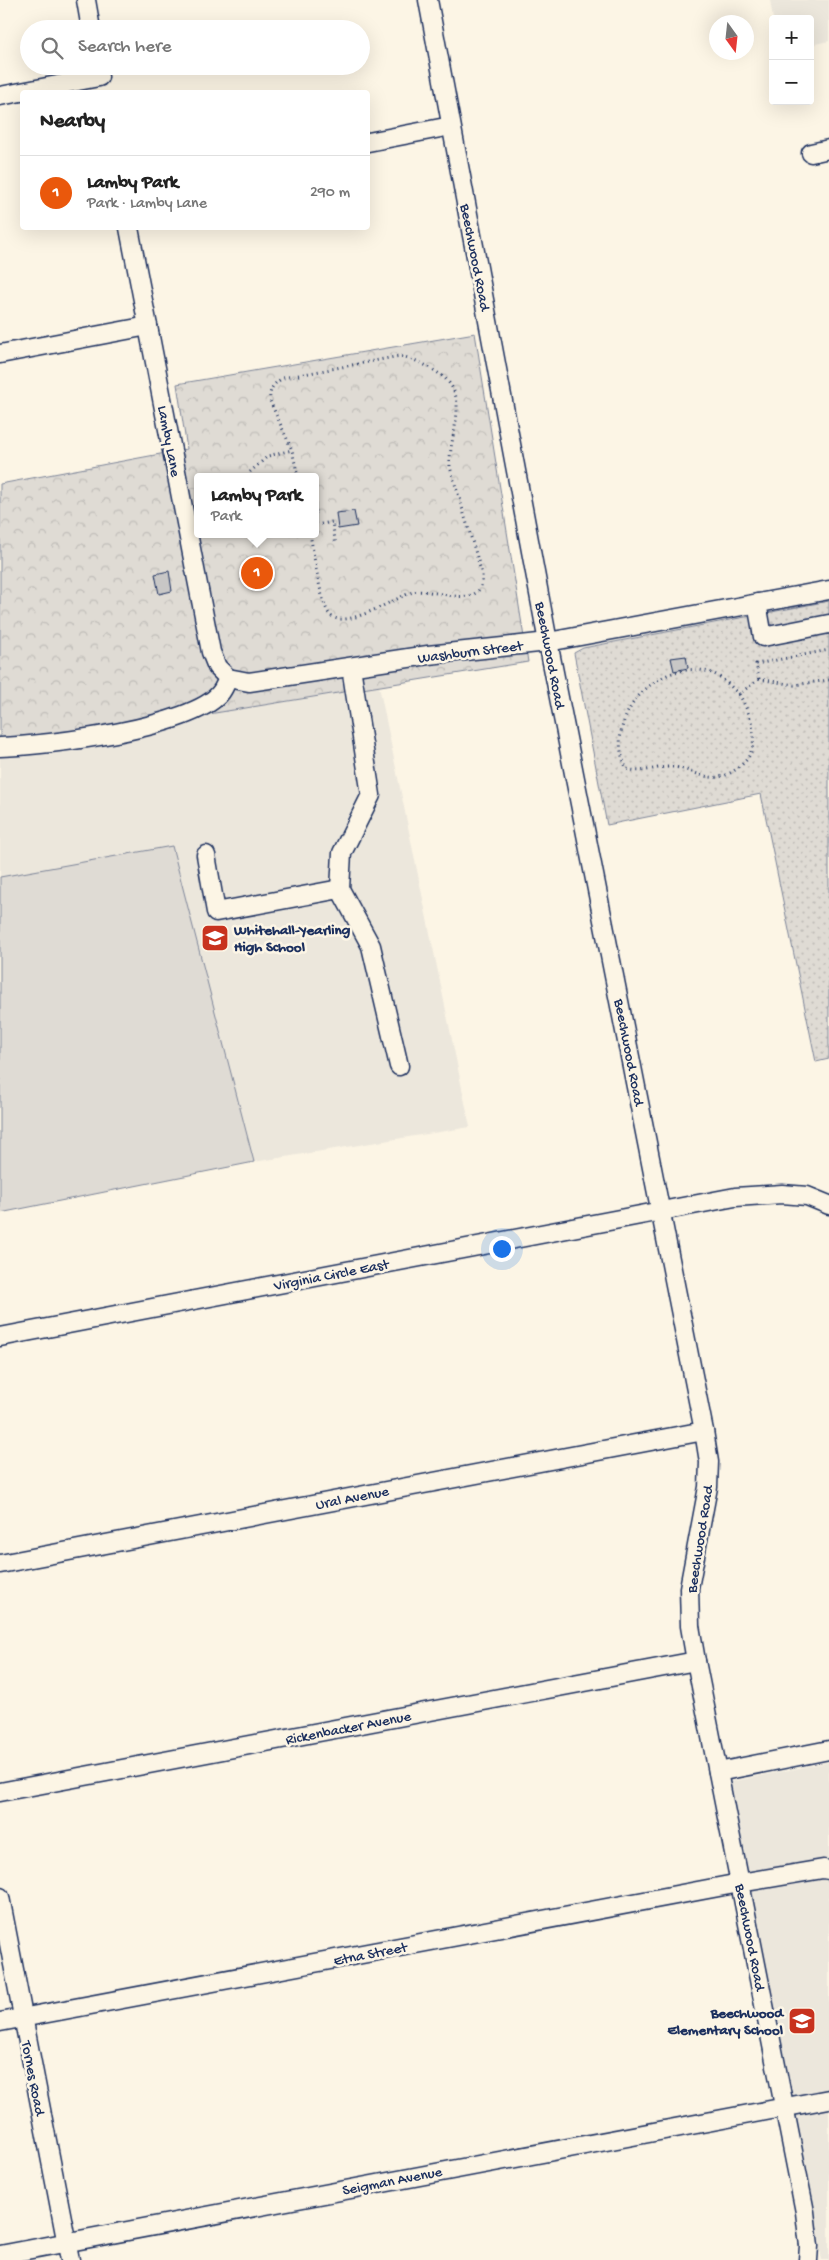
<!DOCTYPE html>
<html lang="en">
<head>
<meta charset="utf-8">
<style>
  :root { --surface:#fff; --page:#f2f2f2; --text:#222; --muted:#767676; --line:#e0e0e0; --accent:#ea580c }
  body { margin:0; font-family:"Gochi Hand",sans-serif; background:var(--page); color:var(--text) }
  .controls { position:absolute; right:15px; top:15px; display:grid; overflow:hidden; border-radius:5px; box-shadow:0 5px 20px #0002 }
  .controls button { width:45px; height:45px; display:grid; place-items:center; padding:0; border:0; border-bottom:1px solid var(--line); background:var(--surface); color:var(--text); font:25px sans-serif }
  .compass { position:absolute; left:709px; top:15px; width:45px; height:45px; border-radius:50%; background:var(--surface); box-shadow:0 5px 20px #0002; rotate:165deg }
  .you { position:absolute; left:501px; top:1248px; width:18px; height:18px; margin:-12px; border:4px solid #fff; border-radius:50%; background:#1a73e8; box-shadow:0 0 0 8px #1a73e833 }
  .badge { display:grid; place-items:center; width:32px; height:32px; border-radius:50%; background:var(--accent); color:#fff; font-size:16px; font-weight:700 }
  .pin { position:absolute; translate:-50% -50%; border:2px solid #fff; box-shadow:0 1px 5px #0006 }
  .popup { position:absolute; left:194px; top:473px; width:125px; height:65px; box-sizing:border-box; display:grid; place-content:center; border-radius:5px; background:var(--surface); filter:drop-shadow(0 1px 4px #0005); font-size:16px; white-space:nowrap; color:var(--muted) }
  .popup b { font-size:19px; color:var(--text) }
  .popup::after { content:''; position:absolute; left:50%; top:100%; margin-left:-10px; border:10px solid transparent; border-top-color:var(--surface) }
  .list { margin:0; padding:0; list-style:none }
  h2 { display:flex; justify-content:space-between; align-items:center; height:65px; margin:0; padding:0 20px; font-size:21px }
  h2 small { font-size:16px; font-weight:400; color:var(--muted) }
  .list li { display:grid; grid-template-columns:32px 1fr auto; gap:15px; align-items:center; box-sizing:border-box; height:75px; padding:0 20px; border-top:1px solid var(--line) }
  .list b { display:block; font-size:19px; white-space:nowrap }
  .list p { margin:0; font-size:16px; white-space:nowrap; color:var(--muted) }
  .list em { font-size:16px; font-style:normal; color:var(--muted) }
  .icon { flex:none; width:28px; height:28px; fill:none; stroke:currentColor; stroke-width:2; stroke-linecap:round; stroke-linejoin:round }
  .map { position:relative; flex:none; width:829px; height:2260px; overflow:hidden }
  .search { position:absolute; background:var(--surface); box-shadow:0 5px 20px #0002; left:20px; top:20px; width:350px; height:55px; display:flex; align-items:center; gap:12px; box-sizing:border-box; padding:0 18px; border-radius:28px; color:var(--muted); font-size:19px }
  .panel { position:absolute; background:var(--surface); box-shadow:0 5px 20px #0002; left:20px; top:90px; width:350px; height:140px; border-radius:5px }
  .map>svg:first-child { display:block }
</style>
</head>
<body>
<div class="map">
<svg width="829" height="2260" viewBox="0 0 829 2260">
  <defs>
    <pattern id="grass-dots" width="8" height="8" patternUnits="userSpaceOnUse" patternTransform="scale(1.25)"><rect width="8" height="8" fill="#dfdbd4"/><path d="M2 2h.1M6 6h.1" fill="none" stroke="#bfbcb8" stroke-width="1.8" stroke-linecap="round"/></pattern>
    <pattern id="forest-crowns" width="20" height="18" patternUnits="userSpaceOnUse" patternTransform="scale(1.25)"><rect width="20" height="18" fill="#dfdbd4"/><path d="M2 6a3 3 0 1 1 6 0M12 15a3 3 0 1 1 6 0" fill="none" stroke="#bfbcb8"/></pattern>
  </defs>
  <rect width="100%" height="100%" fill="#fcf5e5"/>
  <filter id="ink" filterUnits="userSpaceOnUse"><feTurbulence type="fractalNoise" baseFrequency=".02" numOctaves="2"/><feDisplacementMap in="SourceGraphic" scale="10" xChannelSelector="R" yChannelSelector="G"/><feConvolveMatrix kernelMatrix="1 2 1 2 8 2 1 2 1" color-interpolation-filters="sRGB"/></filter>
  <g filter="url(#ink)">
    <!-- built -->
    <g fill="#ece7dc">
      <path d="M770 0H829V41L810 45V19H773Z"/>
      <path d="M379 686 470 1127 254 1162 0 1213V748Z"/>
      <path d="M829 1762V2260H822L729 1782Z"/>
    </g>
    <!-- grass -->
    <path fill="url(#grass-dots)" stroke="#7d8599" d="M829 601V1059L816 1062 761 794 607 825 574 653 583 648Z"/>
    <!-- forest -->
    <path fill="url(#forest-crowns)" stroke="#7d8599" fill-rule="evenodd" d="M475 333 528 662 0 748V484L187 449 177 384ZM198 477H316V534H198Z"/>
    <!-- pitch -->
    <path fill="#dfdbd4" stroke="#7d8599" d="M172 846 254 1162 0 1213V877Z"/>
    <!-- building -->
    <g fill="#c8c7c6" stroke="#1b2f5e">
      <path d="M354 511 357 526 338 529 336 513Z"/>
      <path d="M169 571 172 591 159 594 155 574Z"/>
      <path d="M686 656 688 668 674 671 671 658Z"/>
    </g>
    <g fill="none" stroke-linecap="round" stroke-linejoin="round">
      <defs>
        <g id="minor">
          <path d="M86 0 91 29"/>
          <path d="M428 0 548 642 704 1431 709 1462 708 1487 689 1588 690 1626 696 1661 805 2212 809 2246 808 2260"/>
          <path d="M0 96 99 77"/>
          <path d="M368 142 451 126"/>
          <path d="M811 153 829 149"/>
          <path d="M129 228 211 652 217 667 228 678"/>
          <path d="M0 354 148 326"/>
          <path d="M757 603 763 637 829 624"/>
          <path d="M351 667 371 795 342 853 340 889 371 946 399 1066"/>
          <path d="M228 678 249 682 428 655 548 642 829 590"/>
          <path d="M0 747C45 746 195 728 221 692 224 688 226 683 228 678"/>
          <path d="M206 855 216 912 340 889"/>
          <path d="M0 1337 735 1197 782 1194 807 1196 829 1205"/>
          <path d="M0 1564 704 1431"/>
          <path d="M718 1772 829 1750"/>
          <path d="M0 1792 696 1661"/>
          <path d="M0 1897 70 2260"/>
          <path d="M0 2022 740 1883 823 1869 829 1870"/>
          <path d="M0 2255 829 2099"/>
        </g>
      </defs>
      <!-- minor casing -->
      <use href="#minor" stroke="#1b2f5e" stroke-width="21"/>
      <!-- path -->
      <g stroke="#1b2f5e" stroke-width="3" stroke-dasharray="1 4" stroke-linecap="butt">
        <path d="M250 472 268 456 292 450"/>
        <path d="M298 477 292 450 270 401C269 389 273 384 283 378L400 356C412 358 424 364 435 371 475 395 448 431 450 467L482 574C485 615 432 586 413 592 394 598 348 629 331 616 321 608 313 549 310 534"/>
        <path d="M316 525 332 522 336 545"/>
        <path d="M759 679 756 664 829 650"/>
        <path d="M759 679 794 685 829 680"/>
        <path d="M739 694C731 687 722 677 712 673 659 654 600 719 627 769 643 774 657 766 673 767 687 768 703 779 718 777 726 776 733 772 739 767 764 748 752 717 739 694L759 679"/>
      </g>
      <!-- minor -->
      <use href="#minor" stroke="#fcf5e5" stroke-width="18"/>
    </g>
  </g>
  <!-- icons -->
  <defs>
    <symbol id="school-square" viewBox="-11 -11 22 22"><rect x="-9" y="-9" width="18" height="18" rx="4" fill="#c8321e" stroke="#fcf5e5"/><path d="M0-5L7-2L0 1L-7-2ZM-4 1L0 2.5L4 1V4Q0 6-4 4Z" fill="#fff"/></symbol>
  </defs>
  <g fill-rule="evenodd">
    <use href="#school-square" x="199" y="922" width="32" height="32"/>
    <use href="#school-square" x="786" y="2005" width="32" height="32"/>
  </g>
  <g text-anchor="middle" stroke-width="5" stroke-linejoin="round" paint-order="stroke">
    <!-- street labels -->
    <g font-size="15" fill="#1b2f5e" stroke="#fcf5e5">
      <text transform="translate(476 257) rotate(79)" y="5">Beechwood Road</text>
      <text transform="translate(170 441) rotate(79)" y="5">Lamby Lane</text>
      <text transform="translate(470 651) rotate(-7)" y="5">Washburn Street</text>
      <text transform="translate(551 655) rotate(79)" y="5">Beechwood Road</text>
      <text transform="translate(630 1052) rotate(79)" y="5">Beechwood Road</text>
      <text transform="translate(331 1274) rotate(-11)" y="5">Virginia Circle East</text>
      <text transform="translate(352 1497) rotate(-11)" y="5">Ural Avenue</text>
      <text transform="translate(699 1539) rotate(-81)" y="5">Beechwood Road</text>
      <text transform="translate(348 1727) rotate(-11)" y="5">Rickenbacker Avenue</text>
      <text transform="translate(751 1937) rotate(79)" y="5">Beechwood Road</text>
      <text transform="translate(370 1953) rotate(-11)" y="5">Etna Street</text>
      <text transform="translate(34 2078) rotate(79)" y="5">Tornes Road</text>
      <text transform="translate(392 2180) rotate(-11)" y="5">Seigman Avenue</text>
    </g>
    <!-- poi labels -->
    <g font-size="15" font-weight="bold" fill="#1b2f5e" stroke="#fcf5e5" text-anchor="start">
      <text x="234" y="934">Whitehall-Yearling<tspan x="234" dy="17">High School</tspan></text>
      <text x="783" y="2017" text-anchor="end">Beechwood<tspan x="783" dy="17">Elementary School</tspan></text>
    </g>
  </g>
</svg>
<div class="controls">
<button>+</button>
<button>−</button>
</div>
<svg class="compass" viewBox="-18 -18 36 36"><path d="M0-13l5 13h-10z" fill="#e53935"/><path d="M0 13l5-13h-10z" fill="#767676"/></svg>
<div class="you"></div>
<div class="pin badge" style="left:257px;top:573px">1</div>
<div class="popup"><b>Lamby Park</b>Park</div>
<div class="search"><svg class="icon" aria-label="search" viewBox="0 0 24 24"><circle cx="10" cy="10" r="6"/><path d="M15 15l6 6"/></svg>Search here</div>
<section class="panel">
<h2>Nearby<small></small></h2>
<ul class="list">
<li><span class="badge">1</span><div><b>Lamby Park</b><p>Park · Lamby Lane</p></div><em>290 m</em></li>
</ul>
</section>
</div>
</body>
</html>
